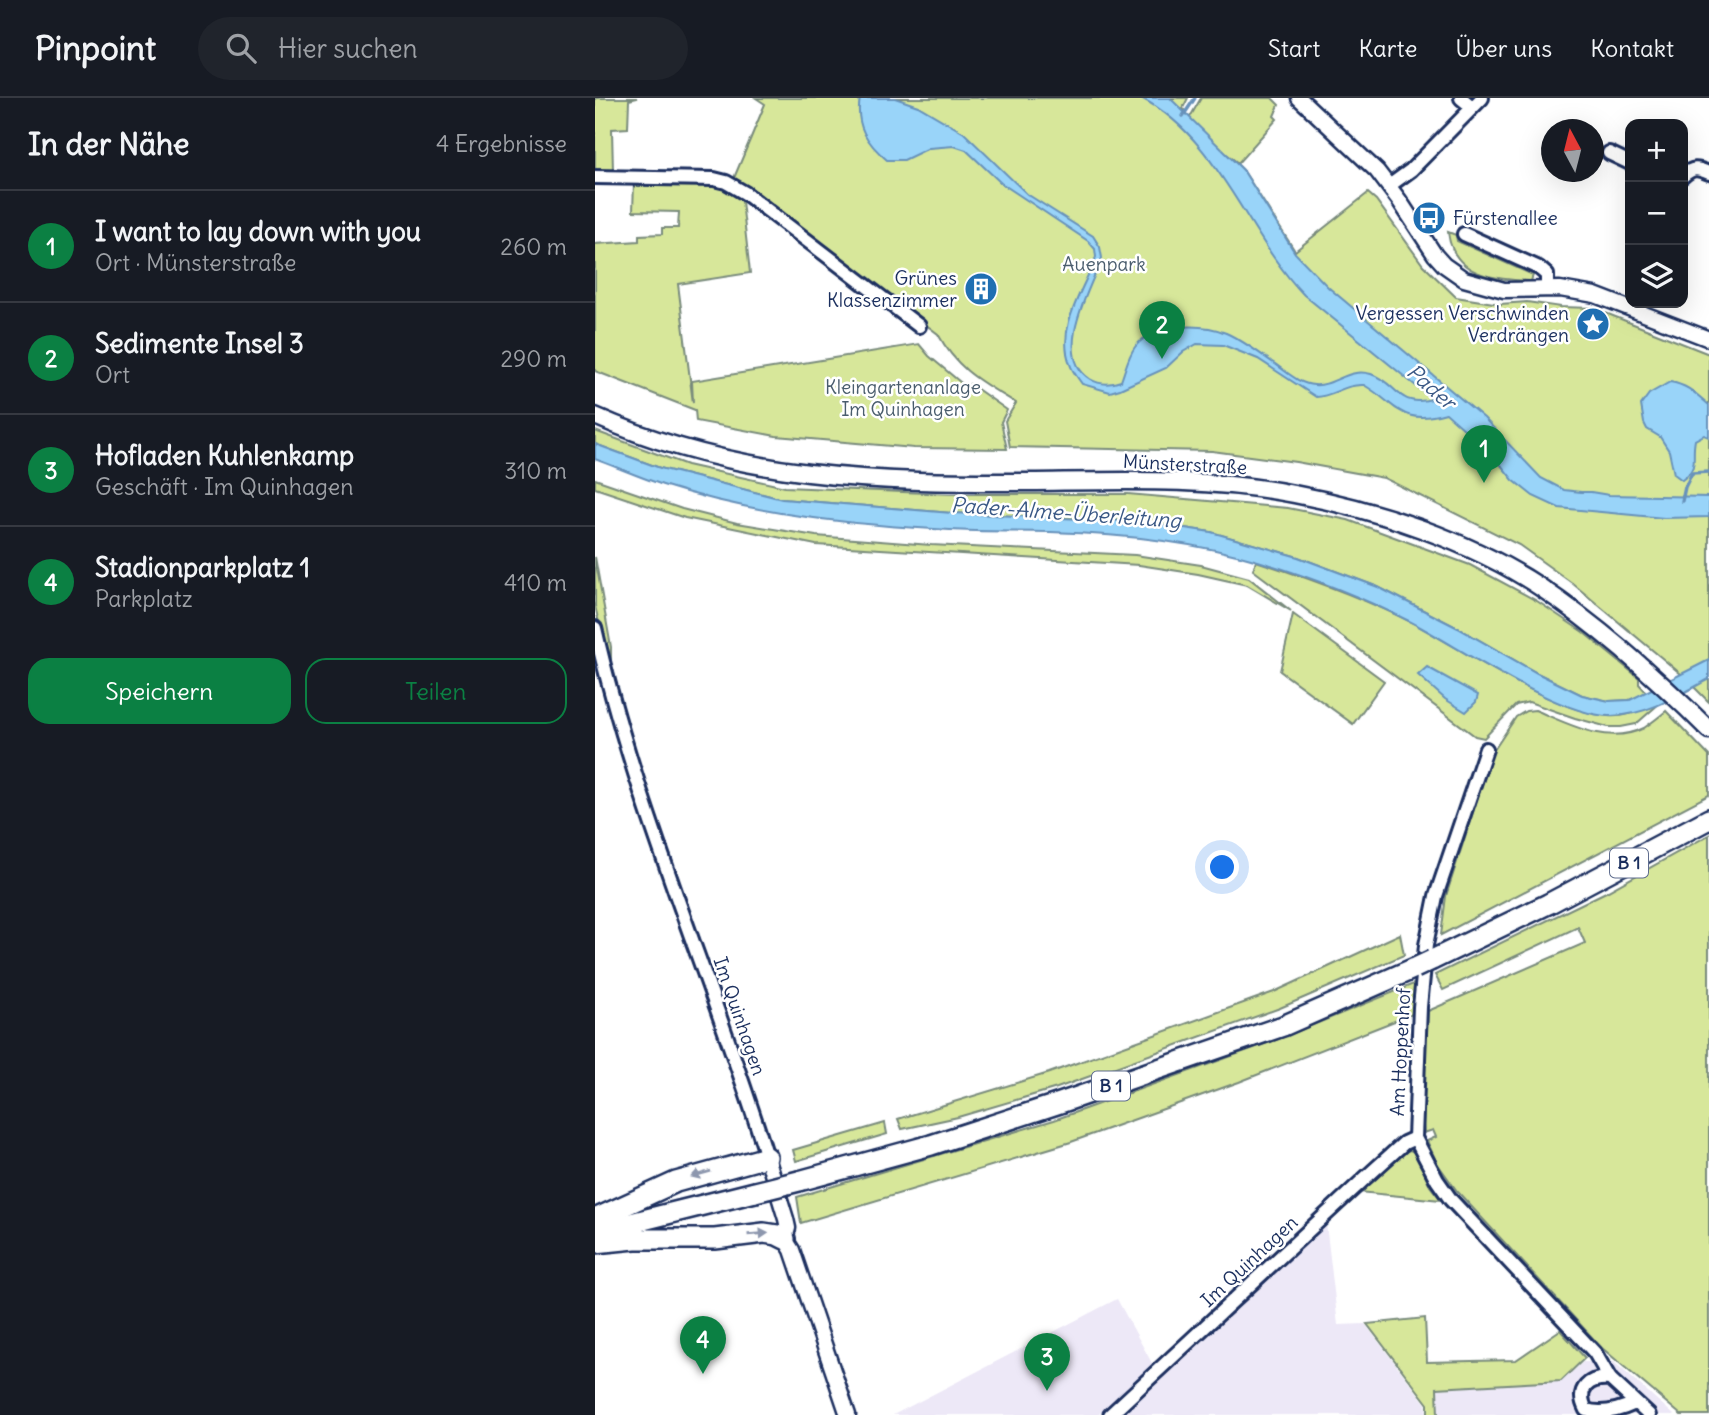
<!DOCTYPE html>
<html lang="de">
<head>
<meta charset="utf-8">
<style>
  :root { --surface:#171b24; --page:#20242c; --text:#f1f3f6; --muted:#9ea1a6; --line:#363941; --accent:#0b8043 }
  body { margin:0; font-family:Delius,sans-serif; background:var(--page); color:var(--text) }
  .controls { position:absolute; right:21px; top:21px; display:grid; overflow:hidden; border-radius:14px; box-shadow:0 7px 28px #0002 }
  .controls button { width:63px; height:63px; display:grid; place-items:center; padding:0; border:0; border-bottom:2px solid var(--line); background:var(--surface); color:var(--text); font:35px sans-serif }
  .compass { position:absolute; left:946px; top:21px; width:63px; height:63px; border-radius:50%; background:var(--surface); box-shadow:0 7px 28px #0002; rotate:353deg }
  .you { position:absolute; left:628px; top:770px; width:24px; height:24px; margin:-18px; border:5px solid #fff; border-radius:50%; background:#1a73e8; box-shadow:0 0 0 10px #1a73e833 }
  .badge { display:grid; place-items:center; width:46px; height:46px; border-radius:50%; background:var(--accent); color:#fff; font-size:23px; font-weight:700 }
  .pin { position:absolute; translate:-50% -58px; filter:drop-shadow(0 2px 4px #0008) }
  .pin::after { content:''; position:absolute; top:37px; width:24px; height:21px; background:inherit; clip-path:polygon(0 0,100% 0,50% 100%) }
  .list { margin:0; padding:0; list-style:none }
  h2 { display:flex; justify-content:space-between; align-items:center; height:91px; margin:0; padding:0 28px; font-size:30px }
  h2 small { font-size:23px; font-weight:400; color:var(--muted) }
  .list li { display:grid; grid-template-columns:46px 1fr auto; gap:21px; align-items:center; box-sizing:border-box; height:112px; padding:0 28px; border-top:2px solid var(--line) }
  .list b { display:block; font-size:26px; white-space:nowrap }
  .list p { margin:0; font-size:23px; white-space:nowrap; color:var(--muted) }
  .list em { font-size:23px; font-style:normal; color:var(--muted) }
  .actions { display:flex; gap:14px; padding:21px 28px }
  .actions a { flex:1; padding:16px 0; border:2px solid var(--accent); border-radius:21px; text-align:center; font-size:24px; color:var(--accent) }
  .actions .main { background:var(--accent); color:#fff }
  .icon { flex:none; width:38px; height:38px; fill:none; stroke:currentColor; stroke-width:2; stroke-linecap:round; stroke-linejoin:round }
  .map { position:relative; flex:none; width:1114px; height:1317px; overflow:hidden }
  header { display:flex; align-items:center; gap:42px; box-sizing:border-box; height:98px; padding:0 35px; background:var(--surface); border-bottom:2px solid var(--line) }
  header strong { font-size:33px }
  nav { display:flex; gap:38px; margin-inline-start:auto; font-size:24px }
  .search { width:490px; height:63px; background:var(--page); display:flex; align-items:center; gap:18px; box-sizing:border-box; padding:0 24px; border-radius:38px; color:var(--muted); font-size:26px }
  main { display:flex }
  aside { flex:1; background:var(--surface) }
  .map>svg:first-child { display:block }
</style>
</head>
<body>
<header>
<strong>Pinpoint</strong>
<div class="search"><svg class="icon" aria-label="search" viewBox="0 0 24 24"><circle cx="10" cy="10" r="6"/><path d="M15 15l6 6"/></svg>Hier suchen</div>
<nav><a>Start</a><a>Karte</a><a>Über uns</a><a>Kontakt</a></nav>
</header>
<main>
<aside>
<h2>In der Nähe<small>4 Ergebnisse</small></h2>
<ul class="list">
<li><span class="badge">1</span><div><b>I want to lay down with you</b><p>Ort · Münsterstraße</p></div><em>260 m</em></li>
<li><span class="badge">2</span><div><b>Sedimente Insel 3</b><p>Ort</p></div><em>290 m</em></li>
<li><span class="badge">3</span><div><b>Hofladen Kuhlenkamp</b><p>Geschäft · Im Quinhagen</p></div><em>310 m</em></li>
<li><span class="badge">4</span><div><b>Stadionparkplatz 1</b><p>Parkplatz</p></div><em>410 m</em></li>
</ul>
<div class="actions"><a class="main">Speichern</a><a>Teilen</a></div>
</aside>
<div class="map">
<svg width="1114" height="1317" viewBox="0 0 1114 1317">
  <rect width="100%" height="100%" fill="#fff"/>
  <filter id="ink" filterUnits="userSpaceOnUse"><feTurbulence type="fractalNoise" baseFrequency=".0143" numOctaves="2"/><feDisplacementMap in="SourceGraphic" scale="14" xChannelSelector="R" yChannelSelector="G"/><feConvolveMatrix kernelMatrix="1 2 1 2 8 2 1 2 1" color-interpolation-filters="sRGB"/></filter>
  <g filter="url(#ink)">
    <!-- built -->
    <g fill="#ede8f7">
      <path d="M731 1126 743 1227 770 1226 831 1306 832 1317H521L703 1148Z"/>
      <path d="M522 1201 558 1267 503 1317H298Z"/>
      <path d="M988 1264H1019L1079 1317H843L842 1291 966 1283Z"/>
    </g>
    <!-- green -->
    <g fill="#d7e79a" stroke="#798b7c" stroke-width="2">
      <path d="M0 0H42L34 2 33 30 17 31 18 73H0Z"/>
      <path d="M161 0H593L588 10 594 21 606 0H677L684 7 679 18 682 21 643 65 633 57 648 72 700 153 773 95 781 102 828 167 861 199 905 206 932 204 966 209 998 210 1114 256V604L1086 576 977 485 924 447 789 380 701 364 617 353 415 349 410 323 421 305C387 284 363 273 343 236L139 80 170 6Z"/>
      <path d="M39 85 121 87 147 103 155 175 83 186 98 305 97 283 324 246 334 258 371 289 375 286 412 312 406 324 412 351 319 350 181 338 101 323 100 312 0 273V146L44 143V137L67 136V130H83L84 114 38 113Z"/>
      <path d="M853 134 861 137 862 143 938 177 936 183C900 181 858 179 853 134Z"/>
      <path d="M0 333 92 367 190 389 355 396H533L693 410 753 422 875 467 942 503 988 534 1044 580V586L1052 595 1034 602 1014 603 987 597 942 575 863 530 783 489 703 459 616 434 550 424 357 415 187 401 65 370 0 346Z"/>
      <path d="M0 381 87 411 142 425 221 438 336 447 540 457 606 467 654 480 696 513 652 487 603 476 544 467 221 447 90 420 0 390Z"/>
      <path d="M0 459 16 549V563L12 559 0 508Z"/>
      <path d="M661 463C716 481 769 500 820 526 872 554 956 613 1013 618 1031 620 1049 611 1065 605L1041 626 1026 629H1013L980 620 934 604 921 607 889 640 880 638 658 472Z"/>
      <path d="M698 516 789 583 758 626 685 573Z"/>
      <path d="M940 612C974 626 1013 648 1049 630 1056 625 1064 619 1071 613L1114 658V697L846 837 851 798 897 655 921 619 931 613Z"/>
      <path d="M1114 737V1317H1086L1007 1250 862 1093 842 1065 832 1043 841 1039 838 1032 829 1035 827 1020 833 913 990 845 983 829 848 892 840 877 1013 793Z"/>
      <path d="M805 836 809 857 685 910 462 990 363 1019 307 1031 303 1021 454 975 679 894Z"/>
      <path d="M821 885 820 915 644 984 476 1044 206 1125 202 1099 459 1022 681 942Z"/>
      <path d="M290 1025 292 1036 201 1063 198 1052Z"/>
      <path d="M815 1052 821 1055 835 1088 846 1102 764 1094C777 1083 800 1055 815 1052Z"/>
      <path d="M830 1220 832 1264 921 1262 965 1232 990 1260 966 1283 842 1290 843 1317H833V1306L772 1226Z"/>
    </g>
    <!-- water -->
    <g fill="#99d4f9" stroke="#6792bb" stroke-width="2">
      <path d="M265 0H300L323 8 369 35 432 96 498 138 505 149 507 160C495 190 457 257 495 281 505 287 515 287 526 283 530 273 533 258 540 249 558 225 606 225 631 235 647 242 663 254 677 264 690 272 703 286 719 287 738 289 753 269 776 276 803 285 801 310 837 301L709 197C651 137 624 40 546 0H575L648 72 700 155 733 189 889 320 946 380 969 392 986 394H996L1014 397 1114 399V419L1069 420 964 410 938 398 918 382 897 356 851 315C805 328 803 307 769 287 749 286 739 298 721 299L663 261 628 247 602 246 588 254 571 270 525 291 515 294 487 286C483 280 477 273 475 266 461 230 488 192 501 159L500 151 493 143 406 85 371 52 359 48 334 50 309 62H292C272 45 260 28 265 0Z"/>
      <path d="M1075 284C1093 287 1101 296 1114 307V339L1109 337 1100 342C1096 361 1105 368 1087 382L1079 376 1074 353 1065 339 1052 331 1049 325 1046 307 1054 296Z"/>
      <path d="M0 346 65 370 187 401 357 415 550 424 616 434 703 459 783 489 863 530 942 575 987 597 1014 603 1035 602 1114 562V581C1085 597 1050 618 1016 618 965 619 864 549 816 524 767 499 716 479 663 463 597 443 524 436 455 434 421 433 388 434 355 432 260 427 162 417 71 388 47 380 24 370 0 361Z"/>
      <path d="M832 569 883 597 881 604 871 614 850 601 823 577Z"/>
    </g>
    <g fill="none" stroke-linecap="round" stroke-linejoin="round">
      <!-- stream -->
      <g stroke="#6792bb" stroke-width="3.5">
        <path d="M588 18 600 0"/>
        <path d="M1087 403 1090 389 1097 375 1114 374"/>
      </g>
      <defs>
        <g id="minor">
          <path d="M866 0 877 9"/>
          <path d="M1014 55 1035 65"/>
          <path d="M1088 78C1098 69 1102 70 1114 75"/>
          <path d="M0 79 119 81 131 84 150 95 324 228"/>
          <path d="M794 88 816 72 887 0"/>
          <path d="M869 136 944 170 952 177V191"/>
          <path d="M0 530C41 711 117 882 172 1059"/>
          <path d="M891 651 841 798 831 847 825 909 820 1040 842 1082 856 1102 1000 1255 1015 1281"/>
          <path d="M1040 1305C1025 1312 1007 1317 991 1312 980 1291 994 1279 1015 1281L1054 1317"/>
          <path d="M515 1317 768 1082 809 1045 820 1040"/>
        </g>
        <g id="tertiary">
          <path d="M704 0 782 73 804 102 840 157 849 167 869 181 909 192 965 191 1000 197 1114 241"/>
          <path d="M172 1059 191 1121 193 1130 190 1141 197 1152 253 1317"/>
        </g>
        <path id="secondary" d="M0 318C142 381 283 385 436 384 523 383 613 379 699 396 780 411 876 443 945 489 1006 530 1062 580 1114 632"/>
        <g id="trunk">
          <path d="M837 862 953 806 1114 721"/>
          <path d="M204 1083 336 1047 465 1005 688 928 820 870"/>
          <path d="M0 1121 81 1084 172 1059"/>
          <path d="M0 1134 160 1094"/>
          <path d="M0 1145 40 1141H120L169 1135 182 1137 190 1141"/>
        </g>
      </defs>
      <!-- minor casing -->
      <use href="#minor" stroke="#1b2f5e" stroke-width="18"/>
      <!-- tertiary casing -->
      <use href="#tertiary" stroke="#1b2f5e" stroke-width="19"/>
      <!-- secondary casing -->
      <use href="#secondary" stroke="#1b2f5e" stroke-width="21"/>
      <!-- trunk casing -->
      <use href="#trunk" stroke="#1b2f5e" stroke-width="24"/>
      <!-- minor -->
      <use href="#minor" stroke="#fff" stroke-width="12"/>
      <!-- tertiary -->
      <use href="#tertiary" stroke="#fff" stroke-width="14"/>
      <!-- secondary -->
      <use href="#secondary" stroke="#fff" stroke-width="16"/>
      <!-- trunk -->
      <use href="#trunk" stroke="#fff" stroke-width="19"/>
      <defs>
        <g id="trunk-bridge">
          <path d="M820 870 837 862"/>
          <path d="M160 1094 204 1083"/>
        </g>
      </defs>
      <!-- trunk-bridge casing -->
      <use href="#trunk-bridge" stroke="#1b2f5e" stroke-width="24" stroke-linecap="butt"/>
      <!-- trunk-bridge -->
      <use href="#trunk-bridge" stroke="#fff" stroke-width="19"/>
    </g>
    <!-- one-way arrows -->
    <defs><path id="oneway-solid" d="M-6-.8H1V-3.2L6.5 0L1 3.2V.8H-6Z" transform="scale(1.75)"/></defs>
    <g fill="#8d97ae">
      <use href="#oneway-solid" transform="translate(106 1076) rotate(164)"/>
      <use href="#oneway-solid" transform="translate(163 1136) rotate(-4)"/>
    </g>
  </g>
  <!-- icons -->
  <defs>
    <symbol id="bus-disc" viewBox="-11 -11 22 22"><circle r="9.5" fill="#1f6fb2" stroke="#fff"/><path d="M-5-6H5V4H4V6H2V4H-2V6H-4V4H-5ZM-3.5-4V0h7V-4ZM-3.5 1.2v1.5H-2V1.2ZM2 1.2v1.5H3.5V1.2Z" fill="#fff"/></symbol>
    <symbol id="building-disc" viewBox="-11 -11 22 22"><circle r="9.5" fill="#1f6fb2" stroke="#fff"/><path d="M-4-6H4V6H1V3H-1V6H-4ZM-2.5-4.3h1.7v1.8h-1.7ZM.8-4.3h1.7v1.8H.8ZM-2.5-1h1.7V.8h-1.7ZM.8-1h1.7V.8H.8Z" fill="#fff"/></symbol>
    <symbol id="sight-disc" viewBox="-11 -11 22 22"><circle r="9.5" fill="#1f6fb2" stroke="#fff"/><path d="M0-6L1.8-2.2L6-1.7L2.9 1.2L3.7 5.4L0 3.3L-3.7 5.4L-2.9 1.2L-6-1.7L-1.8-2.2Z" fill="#fff"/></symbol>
  </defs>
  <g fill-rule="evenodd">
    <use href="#bus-disc" x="815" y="101" width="38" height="38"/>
    <use href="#building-disc" x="367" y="172" width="38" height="38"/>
    <use href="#sight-disc" x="979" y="207" width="38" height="38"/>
  </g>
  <g text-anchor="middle" stroke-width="5" stroke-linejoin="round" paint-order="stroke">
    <!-- shield labels -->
    <g fill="#fff" stroke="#5f6d8e" stroke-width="2">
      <rect x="1015" y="750.5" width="38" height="29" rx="5"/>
      <rect x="497" y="973.5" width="38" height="29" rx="5"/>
    </g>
    <g font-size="18" font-weight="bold" fill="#1b2f5e">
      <text x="1034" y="771">B 1</text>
      <text x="516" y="994">B 1</text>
    </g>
    <!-- poi labels -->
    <g font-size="19" fill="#1b2f5e" stroke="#fff" text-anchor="end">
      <text x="858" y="127" text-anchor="start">Fürstenallee</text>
      <text x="362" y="187">Grünes<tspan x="362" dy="22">Klassenzimmer</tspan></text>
      <text x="974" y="222">Vergessen Verschwinden<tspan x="974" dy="22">Verdrängen</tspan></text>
    </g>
    <!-- park labels -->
    <g font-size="19" fill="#4a5d6d" stroke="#fff">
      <text x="509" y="173">Auenpark</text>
      <text x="308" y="296">Kleingartenanlage<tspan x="308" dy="22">Im Quinhagen</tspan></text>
    </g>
    <!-- street labels -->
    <g font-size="19" fill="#1b2f5e" stroke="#fff">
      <text transform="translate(590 366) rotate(3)" y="7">Münsterstraße</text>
      <text transform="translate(145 918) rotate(71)" y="7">Im Quinhagen</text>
      <text transform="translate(805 954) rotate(-87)" y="7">Am Hoppenhof</text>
      <text transform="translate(654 1163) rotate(-43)" y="7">Im Quinhagen</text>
    </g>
    <!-- water labels -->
    <g font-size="21" font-style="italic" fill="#3a5885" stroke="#fff">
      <text transform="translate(836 289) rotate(41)" y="7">Pader</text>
      <text transform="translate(471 415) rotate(4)" y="7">Pader-Alme-Überleitung</text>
    </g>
  </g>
</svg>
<div class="controls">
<button>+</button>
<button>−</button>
<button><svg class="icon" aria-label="layers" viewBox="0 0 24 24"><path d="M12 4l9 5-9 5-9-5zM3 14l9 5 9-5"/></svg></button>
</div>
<svg class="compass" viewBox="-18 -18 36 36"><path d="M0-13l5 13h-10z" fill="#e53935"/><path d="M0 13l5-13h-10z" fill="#9ea1a6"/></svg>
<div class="you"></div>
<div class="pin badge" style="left:889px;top:385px">1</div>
<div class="pin badge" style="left:567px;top:261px">2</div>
<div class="pin badge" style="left:452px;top:1293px">3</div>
<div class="pin badge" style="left:108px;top:1276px">4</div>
</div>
</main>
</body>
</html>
